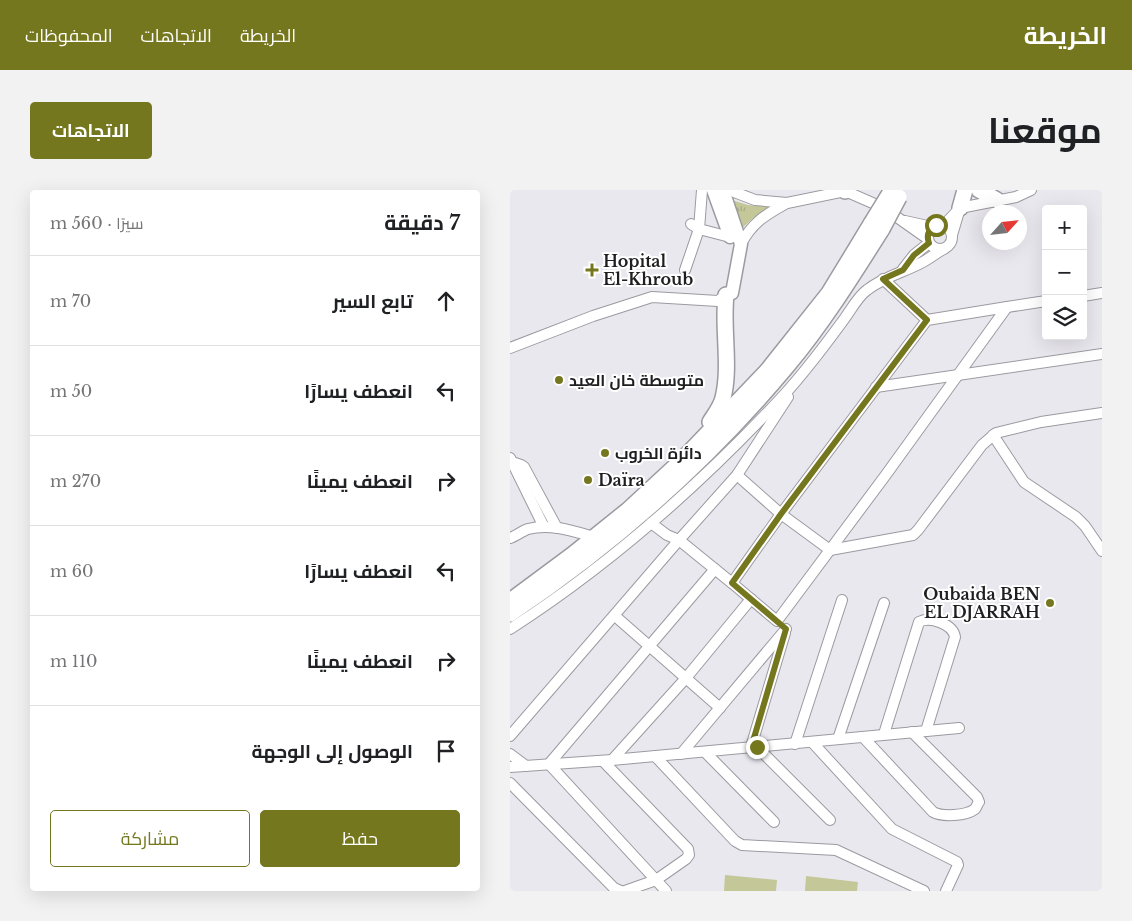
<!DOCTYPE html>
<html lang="ar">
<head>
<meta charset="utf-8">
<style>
  :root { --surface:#fff; --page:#f2f2f2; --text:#202124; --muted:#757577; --line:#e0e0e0; --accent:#75771e }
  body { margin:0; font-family:"Libre Baskerville",Cairo,serif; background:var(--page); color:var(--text); direction:rtl }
  .controls { position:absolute; right:15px; top:15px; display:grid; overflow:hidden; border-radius:5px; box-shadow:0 5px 20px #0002 }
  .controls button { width:45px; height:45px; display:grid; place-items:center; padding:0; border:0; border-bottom:1px solid var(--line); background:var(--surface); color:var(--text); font:25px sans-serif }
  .compass { position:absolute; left:472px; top:15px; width:45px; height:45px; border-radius:50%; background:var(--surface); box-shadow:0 5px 20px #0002; rotate:63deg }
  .stop { position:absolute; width:15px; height:15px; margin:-11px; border:4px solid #75771e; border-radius:50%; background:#fff }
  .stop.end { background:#75771e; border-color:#fff; box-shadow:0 1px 5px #0008 }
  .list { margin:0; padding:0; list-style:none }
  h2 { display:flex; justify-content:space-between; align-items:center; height:65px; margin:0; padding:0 20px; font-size:21px }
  h2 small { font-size:16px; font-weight:400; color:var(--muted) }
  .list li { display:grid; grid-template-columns:32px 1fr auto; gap:15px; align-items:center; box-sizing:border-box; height:90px; padding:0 20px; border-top:1px solid var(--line) }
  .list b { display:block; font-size:19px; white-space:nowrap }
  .list em { font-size:16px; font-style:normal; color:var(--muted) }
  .actions { display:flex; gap:10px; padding:15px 20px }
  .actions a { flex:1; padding:11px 0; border:1px solid var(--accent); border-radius:5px; text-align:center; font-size:18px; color:var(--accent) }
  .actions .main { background:var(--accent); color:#fff }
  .icon { flex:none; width:28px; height:28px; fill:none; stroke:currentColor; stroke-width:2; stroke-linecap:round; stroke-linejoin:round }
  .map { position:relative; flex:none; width:592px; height:701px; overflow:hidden; direction:ltr; border-radius:5px }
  header { display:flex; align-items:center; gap:30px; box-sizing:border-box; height:70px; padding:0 25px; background:var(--accent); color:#fff }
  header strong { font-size:24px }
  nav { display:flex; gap:28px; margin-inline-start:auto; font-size:18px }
  .intro { display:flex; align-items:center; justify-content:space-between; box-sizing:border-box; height:120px; padding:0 30px }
  h1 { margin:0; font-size:35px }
  .button { padding:12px 22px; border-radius:5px; background:var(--accent); color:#fff; font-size:18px; font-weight:700 }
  main { display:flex; gap:30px; padding:0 30px }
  aside { flex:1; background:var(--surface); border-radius:5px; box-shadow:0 5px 20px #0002 }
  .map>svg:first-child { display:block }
</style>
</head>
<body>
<header>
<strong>الخريطة</strong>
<nav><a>الخريطة</a><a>الاتجاهات</a><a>المحفوظات</a></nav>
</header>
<div class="intro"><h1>موقعنا</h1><a class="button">الاتجاهات</a></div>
<main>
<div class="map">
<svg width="592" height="701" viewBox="0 0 592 701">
  <defs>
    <pattern id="grass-tufts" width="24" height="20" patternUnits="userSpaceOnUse" patternTransform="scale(1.25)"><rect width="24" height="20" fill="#c4c797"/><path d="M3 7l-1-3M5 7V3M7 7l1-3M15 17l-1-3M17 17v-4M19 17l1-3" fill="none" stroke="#a8aa82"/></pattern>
  </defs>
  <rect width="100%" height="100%" fill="#eae8ef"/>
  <!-- grass -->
  <path fill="url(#grass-tufts)" d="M218 9 238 15 260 17 242 29 229 41Z"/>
  <!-- park -->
  <g fill="#c4c797">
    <path d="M215 685 267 690 266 701H214Z"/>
    <path d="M296 686 348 692 347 701H295Z"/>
  </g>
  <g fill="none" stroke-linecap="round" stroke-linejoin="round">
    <defs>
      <g id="minor">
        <path d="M219 0 245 10 277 13 335 1 374 18 418 49"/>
        <path d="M450 18 506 7 521 0"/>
        <path d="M395 31 422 37"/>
        <path d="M181 34 189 39 220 47H225"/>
        <circle cx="430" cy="47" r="12"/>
        <path d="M434 35 450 18 442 45"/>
        <path d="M231 54C242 33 255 25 275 14"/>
        <path d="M393 79 404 65 419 53"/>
        <path d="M175 80 189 39 192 0"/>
        <path d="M373 89 417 130"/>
        <path d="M573 106 592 103"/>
        <path d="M497 117 375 286 267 431 222 393 271 324 417 130Z"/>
        <path d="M497 117 536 111"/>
        <path d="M0 158 83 126 142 107 208 111 216 105"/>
        <path d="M366 197 592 164"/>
        <path d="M483 245 514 292 566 327 575 336 592 361"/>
        <path d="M0 268 34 337"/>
        <path d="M2 272 11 275 14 277 47 338"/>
        <path d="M227 285 271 324 320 360 403 345 408 340 472 255 486 243 531 232 592 223"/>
        <path d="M141 333 157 345 169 350 222 393"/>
        <path d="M0 348C6 346 12 341 18 339 40 333 63 341 84 347"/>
        <path d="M105 426 210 518"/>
        <path d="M0 439C101 374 191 294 273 206 294 183 313 158 332 132 340 122 347 107 357 100 375 86 392 83 411 73 419 69 426 63 434 59"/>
        <path d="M374 544 409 432C420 426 443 434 445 447L416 541"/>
        <path d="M0 546 169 350 227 285 278 207"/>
        <path d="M353 547 423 622C432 627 456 626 465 619 466 618 468 613 469 612L467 607 402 542"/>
        <path d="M328 549 374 413"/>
        <path d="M302 552 382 639 447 672 448 675 436 701"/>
        <path d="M285 554 332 410"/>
        <path d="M241 557 275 443"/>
        <path d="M247 557 320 630"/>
        <path d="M195 562 264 632"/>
        <path d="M0 564 16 576"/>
        <path d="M171 564 276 439"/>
        <path d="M145 566 225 651 232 655 326 660 414 701"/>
        <path d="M102 570 176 488 241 409"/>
        <path d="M93 571 178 659 179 665 176 669 146 690 115 701"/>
        <path d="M0 577 102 570 449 538"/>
        <path d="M0 593 104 698 111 701"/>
        <path d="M156 701 39 574 205 379"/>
      </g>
      <g id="major">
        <path d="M203 0 220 47"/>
        <path d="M213 0 231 54 222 103 216 105"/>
      </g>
      <g id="highway">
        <path d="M334 0 335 1"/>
        <path d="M469 0 487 10"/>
        <path d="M450 18 455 0"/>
        <path d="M200 232C205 224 211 217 213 208 221 176 212 138 216 105"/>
        <path d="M0 411 62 365 118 320 172 270 257 181 319 103 361 34"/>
        <path d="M0 424C103 355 198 271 278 175 313 133 343 85 372 39"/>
      </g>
    </defs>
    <!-- minor casing -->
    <use href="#minor" stroke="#9c9aa0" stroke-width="12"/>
    <!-- major casing -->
    <use href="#major" stroke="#9c9aa0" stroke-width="15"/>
    <!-- highway casing -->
    <use href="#highway" stroke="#9c9aa0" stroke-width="18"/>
    <!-- minor -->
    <use href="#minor" stroke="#fff" stroke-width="10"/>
    <!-- major -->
    <use href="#major" stroke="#fff" stroke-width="12"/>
    <!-- highway -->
    <use href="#highway" stroke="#fff" stroke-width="15"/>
    <defs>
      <g id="highway-bridge">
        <path d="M361 34 380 3"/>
        <path d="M372 39 389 7"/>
      </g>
    </defs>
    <!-- highway-bridge casing -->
    <use href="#highway-bridge" stroke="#9c9aa0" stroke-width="18" stroke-linecap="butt"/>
    <!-- highway-bridge -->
    <use href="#highway-bridge" stroke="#fff" stroke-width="15"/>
  </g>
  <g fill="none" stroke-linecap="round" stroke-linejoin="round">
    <!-- route -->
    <path stroke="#75771e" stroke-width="6" d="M247 557 241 558 276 439 222 393 271 324 417 130 373 89 393 80 404 65 419 53C416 45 419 39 426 35"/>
  </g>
  <!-- markers -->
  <g fill="#75771e" stroke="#fff" stroke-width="2">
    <path d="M79.5 72.5h5v5h5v5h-5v5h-5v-5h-5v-5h5z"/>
    <circle cx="49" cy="190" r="5"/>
    <circle cx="95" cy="263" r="5"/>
    <circle cx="78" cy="290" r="5"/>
    <circle cx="540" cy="413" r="5"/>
  </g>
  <g text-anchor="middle" stroke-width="4" stroke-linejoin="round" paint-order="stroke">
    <!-- poi labels -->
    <g font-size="16" font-weight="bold" fill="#1f1e20" stroke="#fff" text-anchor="start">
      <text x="93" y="77">Hopital<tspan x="93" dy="18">El-Khroub</tspan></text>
      <text x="59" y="196">متوسطة خان العيد</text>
      <text x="105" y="269">دائرة الخروب</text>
      <text x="88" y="296">Daïra</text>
      <text x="530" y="410" text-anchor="end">Oubaida BEN<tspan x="530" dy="18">EL DJARRAH</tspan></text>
    </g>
  </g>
</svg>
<div class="controls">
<button>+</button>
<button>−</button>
<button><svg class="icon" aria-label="layers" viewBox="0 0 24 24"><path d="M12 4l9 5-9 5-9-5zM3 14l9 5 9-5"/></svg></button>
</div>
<svg class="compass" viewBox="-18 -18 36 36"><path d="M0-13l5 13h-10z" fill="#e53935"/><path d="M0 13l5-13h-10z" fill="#757577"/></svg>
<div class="stop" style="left:426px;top:35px"></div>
<div class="stop end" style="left:247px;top:557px"></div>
</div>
<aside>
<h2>7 دقيقة<small>سيرًا · 560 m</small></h2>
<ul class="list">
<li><svg class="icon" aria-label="ahead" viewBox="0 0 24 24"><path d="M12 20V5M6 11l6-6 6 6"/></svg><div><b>تابع السير</b></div><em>70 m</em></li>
<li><svg class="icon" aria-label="left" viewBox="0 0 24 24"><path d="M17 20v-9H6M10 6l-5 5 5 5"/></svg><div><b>انعطف يسارًا</b></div><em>50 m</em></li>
<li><svg class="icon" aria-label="right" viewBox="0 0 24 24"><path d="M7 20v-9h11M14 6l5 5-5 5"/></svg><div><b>انعطف يمينًا</b></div><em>270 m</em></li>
<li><svg class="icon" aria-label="left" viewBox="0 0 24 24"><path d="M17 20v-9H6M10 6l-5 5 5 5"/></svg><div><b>انعطف يسارًا</b></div><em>60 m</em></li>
<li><svg class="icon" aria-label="right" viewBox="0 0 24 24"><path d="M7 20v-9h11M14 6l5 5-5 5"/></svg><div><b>انعطف يمينًا</b></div><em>110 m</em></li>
<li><svg class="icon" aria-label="arrive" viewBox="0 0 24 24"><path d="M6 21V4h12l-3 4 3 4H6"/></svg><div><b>الوصول إلى الوجهة</b></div></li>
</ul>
<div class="actions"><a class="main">حفظ</a><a>مشاركة</a></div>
</aside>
</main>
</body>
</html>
